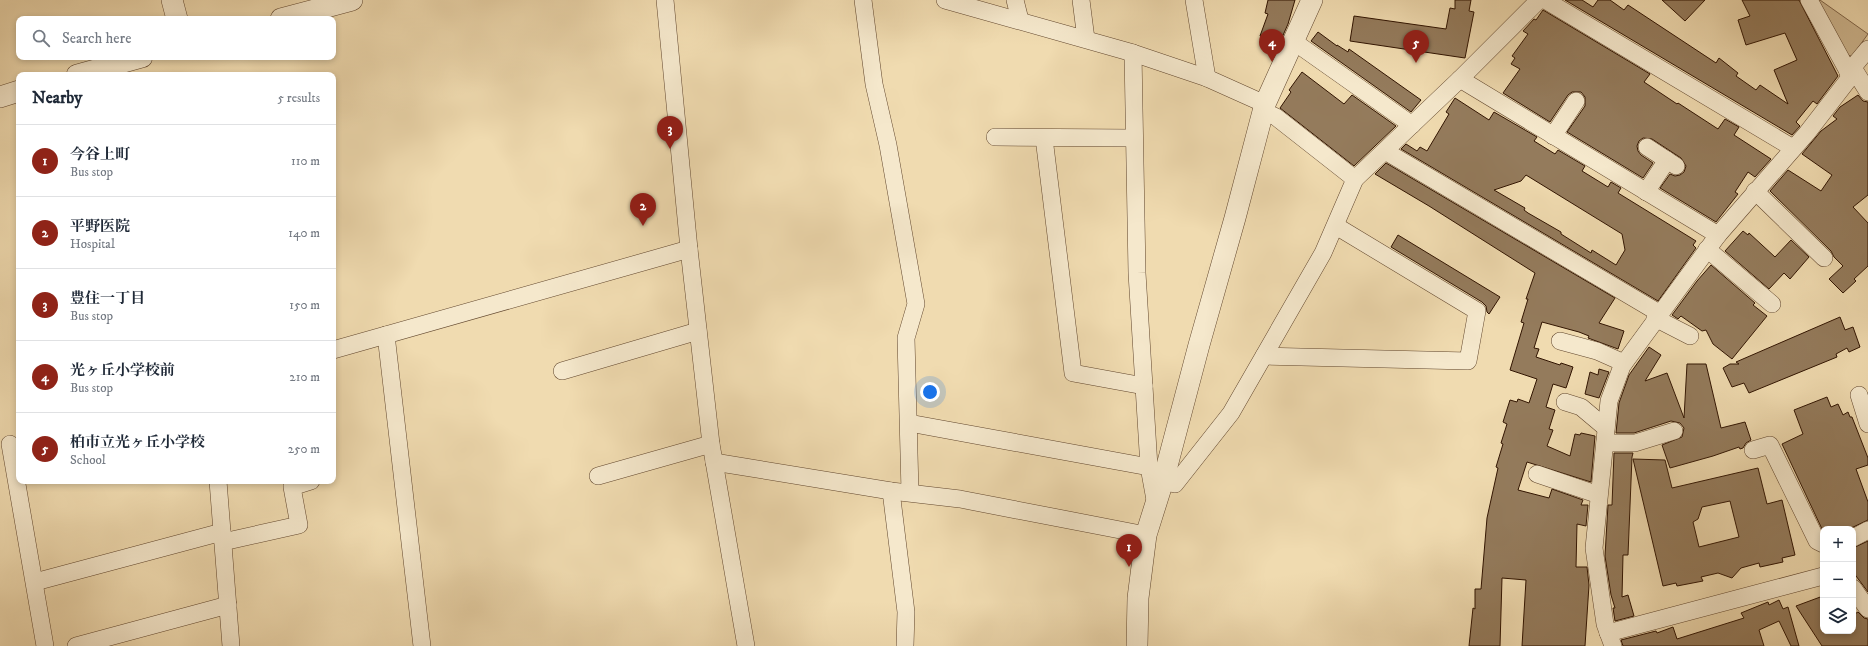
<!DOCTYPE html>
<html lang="en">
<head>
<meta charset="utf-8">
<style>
  :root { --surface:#fff; --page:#f6f6f7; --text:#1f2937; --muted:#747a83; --line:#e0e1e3; --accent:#8f2418 }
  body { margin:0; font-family:"IM FELL DW Pica","Noto Serif JP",serif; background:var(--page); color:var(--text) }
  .controls { position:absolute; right:12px; bottom:12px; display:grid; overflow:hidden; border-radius:8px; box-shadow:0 2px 6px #0003 }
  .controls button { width:36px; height:36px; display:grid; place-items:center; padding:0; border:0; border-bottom:1px solid var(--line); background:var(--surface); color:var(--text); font:20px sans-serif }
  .you { position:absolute; left:930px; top:392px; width:14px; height:14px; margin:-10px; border:3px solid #fff; border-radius:50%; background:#1a73e8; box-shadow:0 0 0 6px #1a73e833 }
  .badge { display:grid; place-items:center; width:26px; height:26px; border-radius:50%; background:var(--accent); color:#fff; font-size:13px; font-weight:700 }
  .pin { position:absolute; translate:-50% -33px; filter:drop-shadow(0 1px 2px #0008) }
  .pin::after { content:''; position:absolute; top:21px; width:14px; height:12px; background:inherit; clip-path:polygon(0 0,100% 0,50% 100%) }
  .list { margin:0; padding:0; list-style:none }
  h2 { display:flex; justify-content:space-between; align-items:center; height:52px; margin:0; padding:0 16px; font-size:17px }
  h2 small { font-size:13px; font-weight:400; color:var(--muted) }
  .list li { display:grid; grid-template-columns:26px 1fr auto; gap:12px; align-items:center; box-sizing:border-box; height:72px; padding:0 16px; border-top:1px solid var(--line) }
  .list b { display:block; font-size:15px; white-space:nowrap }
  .list p { margin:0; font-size:13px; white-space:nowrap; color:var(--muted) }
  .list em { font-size:13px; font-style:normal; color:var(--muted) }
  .icon { flex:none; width:22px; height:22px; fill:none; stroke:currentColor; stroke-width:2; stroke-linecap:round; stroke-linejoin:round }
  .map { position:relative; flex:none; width:1868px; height:646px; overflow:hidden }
  .search { position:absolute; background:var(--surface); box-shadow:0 2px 6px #0003; left:16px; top:16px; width:320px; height:44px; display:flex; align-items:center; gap:10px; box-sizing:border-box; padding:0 14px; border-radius:8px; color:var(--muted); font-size:15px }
  .panel { position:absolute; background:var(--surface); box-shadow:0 2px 6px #0003; left:16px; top:72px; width:320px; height:412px; border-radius:8px }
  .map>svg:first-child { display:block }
</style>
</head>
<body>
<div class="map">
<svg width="1868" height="646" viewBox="0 0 1868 646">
  <rect width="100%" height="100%" fill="#f0dbb0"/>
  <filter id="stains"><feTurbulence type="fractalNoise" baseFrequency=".005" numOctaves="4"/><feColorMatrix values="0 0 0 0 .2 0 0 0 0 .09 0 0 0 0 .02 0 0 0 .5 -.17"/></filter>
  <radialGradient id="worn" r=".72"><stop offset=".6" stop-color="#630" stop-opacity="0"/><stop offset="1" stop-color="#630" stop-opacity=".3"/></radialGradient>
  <!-- green -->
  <path fill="#d0b992" stroke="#80664a" d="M1815 0H1820L1868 34 1852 56 1845 55Z"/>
  <!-- building -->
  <g fill="#947b5c" stroke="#311401" fill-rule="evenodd">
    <path d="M1268 0H1295L1288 24 1280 42 1260 36 1268 14 1265 13Z"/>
    <path d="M1455 0H1471L1469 11 1474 12 1465 58 1350 41 1354 16 1446 29 1450 8 1455 9Z"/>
    <path d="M1565 0H1582L1593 7 1598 0H1610L1624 10 1628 5 1716 63 1719 58 1738 73 1736 76 1756 90 1760 85 1788 104 1774 70 1797 60 1785 33 1746 45 1738 20 1750 16 1742 0H1799L1838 76 1817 104 1813 101 1796 122 1800 126 1792 135Z"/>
    <path d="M1662 0H1705L1685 21Z"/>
    <path d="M1543 10 1650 74 1644 82 1677 104 1678 103 1718 129 1725 119 1739 127 1734 135 1771 159 1755 177 1748 172 1735 192 1738 194 1716 222 1660 188 1670 174 1675 176 1680 175 1684 172 1686 166 1681 158 1652 139 1643 138 1639 141 1637 146 1638 151 1641 155 1653 163 1643 178 1567 132 1585 106V97L1581 92H1572L1568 95 1550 122 1503 93 1520 69 1511 64 1515 58 1512 56 1528 34 1523 31 1534 19 1536 20Z"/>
    <path d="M1318 32 1337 46V45L1348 52 1349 49 1421 100 1411 112 1311 41Z"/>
    <path d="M1302 72 1344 104 1352 95 1396 126 1354 166 1280 108 1291 92 1289 90Z"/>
    <path d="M1858 95 1863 101 1868 102V195L1853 207 1868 223V266L1854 279 1856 281 1843 293 1829 279 1843 266 1834 257 1831 251 1770 191 1788 170 1821 191 1832 175 1802 154 1821 131 1837 119 1833 116 1840 107Z"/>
    <path d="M1455 98 1489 120 1494 112 1537 137 1534 141 1555 154 1558 150 1585 166 1582 171 1608 187 1611 182 1621 188 1618 193 1696 241 1693 245 1696 248 1658 301 1401 149 1406 144 1417 151 1420 147 1427 151 1449 114 1446 112ZM1526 175 1622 234 1625 250 1616 265 1592 250 1591 253 1561 234V232L1528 213 1524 210 1525 208 1494 190 1521 181Z"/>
    <path d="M1386 163 1615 298 1599 323 1624 331 1618 349 1588 338 1589 336 1579 332 1542 322 1534 348 1539 349 1536 357 1560 365 1561 363 1573 367 1566 388 1553 384 1546 407 1555 410 1549 429 1553 430 1547 446 1570 456 1575 434 1580 435 1581 433 1595 436 1591 482 1527 462 1518 490 1549 498 1552 489 1583 500 1581 505H1588L1586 526 1577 524 1576 567H1587L1589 585 1585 646H1522L1526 580 1502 578 1500 646H1469L1473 608 1475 609V589H1481L1487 518 1498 468 1496 467 1503 444 1501 443 1507 424 1503 422 1510 400 1517 402 1518 399 1529 403 1537 379 1510 370 1524 323 1521 322 1528 299H1526L1535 273 1429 206 1375 174Z"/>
    <path d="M1743 231 1748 235 1749 233 1775 257 1791 240 1809 257 1790 279 1784 273 1769 289 1725 251Z"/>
    <path d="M1398 235 1500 297 1489 314 1487 312 1486 306 1482 302 1391 247Z"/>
    <path d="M1711 265 1755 303 1753 305 1767 316 1732 359 1713 344 1706 330 1702 331 1681 316 1678 319 1672 315 1697 281Z"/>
    <path d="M1840 317 1845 330 1853 327 1860 347 1849 352 1847 348 1836 354 1837 357 1749 393 1744 383 1732 387 1723 368 1730 364H1739L1736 362Z"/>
    <path d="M1649 347 1661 355 1645 381 1667 373 1684 418 1687 364H1706L1721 428 1745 422 1751 440 1746 443 1743 448 1740 449 1739 447 1713 456 1670 468 1662 445 1682 437 1684 428 1680 423 1671 421 1634 433H1616L1619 403 1629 375Z"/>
    <path d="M1599 369 1609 372 1599 398 1585 394 1590 372 1598 375Z"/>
    <path d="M1827 397 1831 407 1838 404 1843 415 1848 412 1850 417H1852L1868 458V465L1856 469 1868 502V520L1849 529H1822L1782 444 1803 434 1794 410Z"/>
    <path d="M1614 453H1633L1632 457 1628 555H1623L1622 597 1628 595 1634 616 1615 621 1613 608H1615L1611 595 1605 556 1608 505H1612Z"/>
    <path d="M1633 459 1665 460 1672 488 1758 468 1767 504 1782 500 1795 555 1782 558 1783 562 1760 567 1759 563 1741 568 1732 578 1718 573 1701 577 1703 581 1677 586 1676 583 1663 586ZM1730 501 1739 537 1699 547 1693 522 1698 519 1702 507Z"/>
    <path d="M1868 541V592L1853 572V548Z"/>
    <path d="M1823 596V631H1853V615L1858 612 1864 618 1868 619V646H1822L1796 606Z"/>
    <path d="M1779 600 1783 609 1788 607 1799 646H1791L1779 621 1759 630 1764 646H1623L1621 640 1656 631 1657 633 1673 627 1677 639 1744 618 1741 613 1768 602 1769 605Z"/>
  </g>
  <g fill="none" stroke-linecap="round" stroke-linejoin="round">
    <defs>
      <g id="minor">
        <path d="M665 0 689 249 711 444 746 646"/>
        <path d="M863 0 874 84 888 145 916 304 906 338 910 492"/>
        <path d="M945 0 1133 53 1207 78 1265 104"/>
        <path d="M1015 0 1020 20"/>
        <path d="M1081 0 1086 39"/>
        <path d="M1194 0 1207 78"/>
        <path d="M1545 0 1793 148"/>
        <path d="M1809 0 1851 77"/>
        <path d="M1293 41 1412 125"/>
        <path d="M1133 53 1137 273 1149 467 1155 500"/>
        <path d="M1848 73 1868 49"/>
        <path d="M1460 79 1718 235"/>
        <path d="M1263 111 1276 117 1355 179"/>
        <path d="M1553 136 1576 101"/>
        <path d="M995 137 1134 138"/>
        <path d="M1044 138 1073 373 1144 386"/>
        <path d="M1647 147 1676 166"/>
        <path d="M1385 151 1659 313"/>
        <path d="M1755 191 1824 258"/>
        <path d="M1646 192 1667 160"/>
        <path d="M1707 249 1772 304"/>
        <path d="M1655 318 1690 336"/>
        <path d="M386 335 422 646"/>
        <path d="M1560 341 1597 351 1624 363"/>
        <path d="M333 350 689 249"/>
        <path d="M1264 356 1468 361 1477 311 1336 226"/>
        <path d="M562 371 698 331"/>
        <path d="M1859 395 1868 424"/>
        <path d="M1565 402 1581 407 1606 428"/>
        <path d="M909 423 1149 467"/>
        <path d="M1605 443H1635L1674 431"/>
        <path d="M10 444 45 646"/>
        <path d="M1753 450 1770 445 1817 541 1823 544"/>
        <path d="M714 462 891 491 960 499 1146 535"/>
        <path d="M1537 474 1599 495"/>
        <path d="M598 476 711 444"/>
        <path d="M218 481 231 646"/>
        <path d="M1163 481 1175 484 1231 413 1323 253 1355 179 1460 79 1539 0"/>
        <path d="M891 491 906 612 905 646"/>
        <path d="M1853 538 1868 530"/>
        <path d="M223 542 299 525 292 487 311 481"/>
        <path d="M35 582 222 532"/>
        <path d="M1853 588 1868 609"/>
        <path d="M1608 633 1823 576"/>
        <path d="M76 646 228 605"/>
        <path d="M1613 646 1605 624 1594 548 1609 401 1622 366 1718 235 1807 133 1855 71 1868 92"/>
      </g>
      <g id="tertiary">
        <path d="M172 0 177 19"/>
        <path d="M281 19 352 0"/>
        <path d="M77 75 142 57"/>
        <path d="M0 97 19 91"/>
        <path d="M1137 646 1138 598 1146 535 1163 481 1199 345 1235 218 1265 104 1312 0"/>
      </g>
    </defs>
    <!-- minor casing -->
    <use href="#minor" stroke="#61462d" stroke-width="18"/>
    <!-- tertiary casing -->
    <use href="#tertiary" stroke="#61462d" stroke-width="22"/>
    <!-- minor -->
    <use href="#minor" stroke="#f5e8cc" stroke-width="17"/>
    <!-- tertiary -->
    <use href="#tertiary" stroke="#f5e8cc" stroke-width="21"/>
  </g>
  <rect width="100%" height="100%" filter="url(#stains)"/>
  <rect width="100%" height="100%" fill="url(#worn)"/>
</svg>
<div class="controls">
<button>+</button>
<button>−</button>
<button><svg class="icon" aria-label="layers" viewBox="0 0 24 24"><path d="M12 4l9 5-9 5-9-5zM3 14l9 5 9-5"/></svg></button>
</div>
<div class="you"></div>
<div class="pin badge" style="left:1129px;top:567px">1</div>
<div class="pin badge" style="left:643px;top:226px">2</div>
<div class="pin badge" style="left:670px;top:149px">3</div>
<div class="pin badge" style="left:1272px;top:62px">4</div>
<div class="pin badge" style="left:1416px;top:63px">5</div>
<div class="search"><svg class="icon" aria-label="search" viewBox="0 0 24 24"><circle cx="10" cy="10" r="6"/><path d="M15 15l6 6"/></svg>Search here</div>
<section class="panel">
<h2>Nearby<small>5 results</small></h2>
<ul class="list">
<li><span class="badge">1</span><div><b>今谷上町</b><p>Bus stop</p></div><em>110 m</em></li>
<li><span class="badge">2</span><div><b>平野医院</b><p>Hospital</p></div><em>140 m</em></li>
<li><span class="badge">3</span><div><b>豊住一丁目</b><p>Bus stop</p></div><em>150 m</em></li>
<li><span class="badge">4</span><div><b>光ヶ丘小学校前</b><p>Bus stop</p></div><em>210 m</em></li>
<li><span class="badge">5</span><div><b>柏市立光ヶ丘小学校</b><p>School</p></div><em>250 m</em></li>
</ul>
</section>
</div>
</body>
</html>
